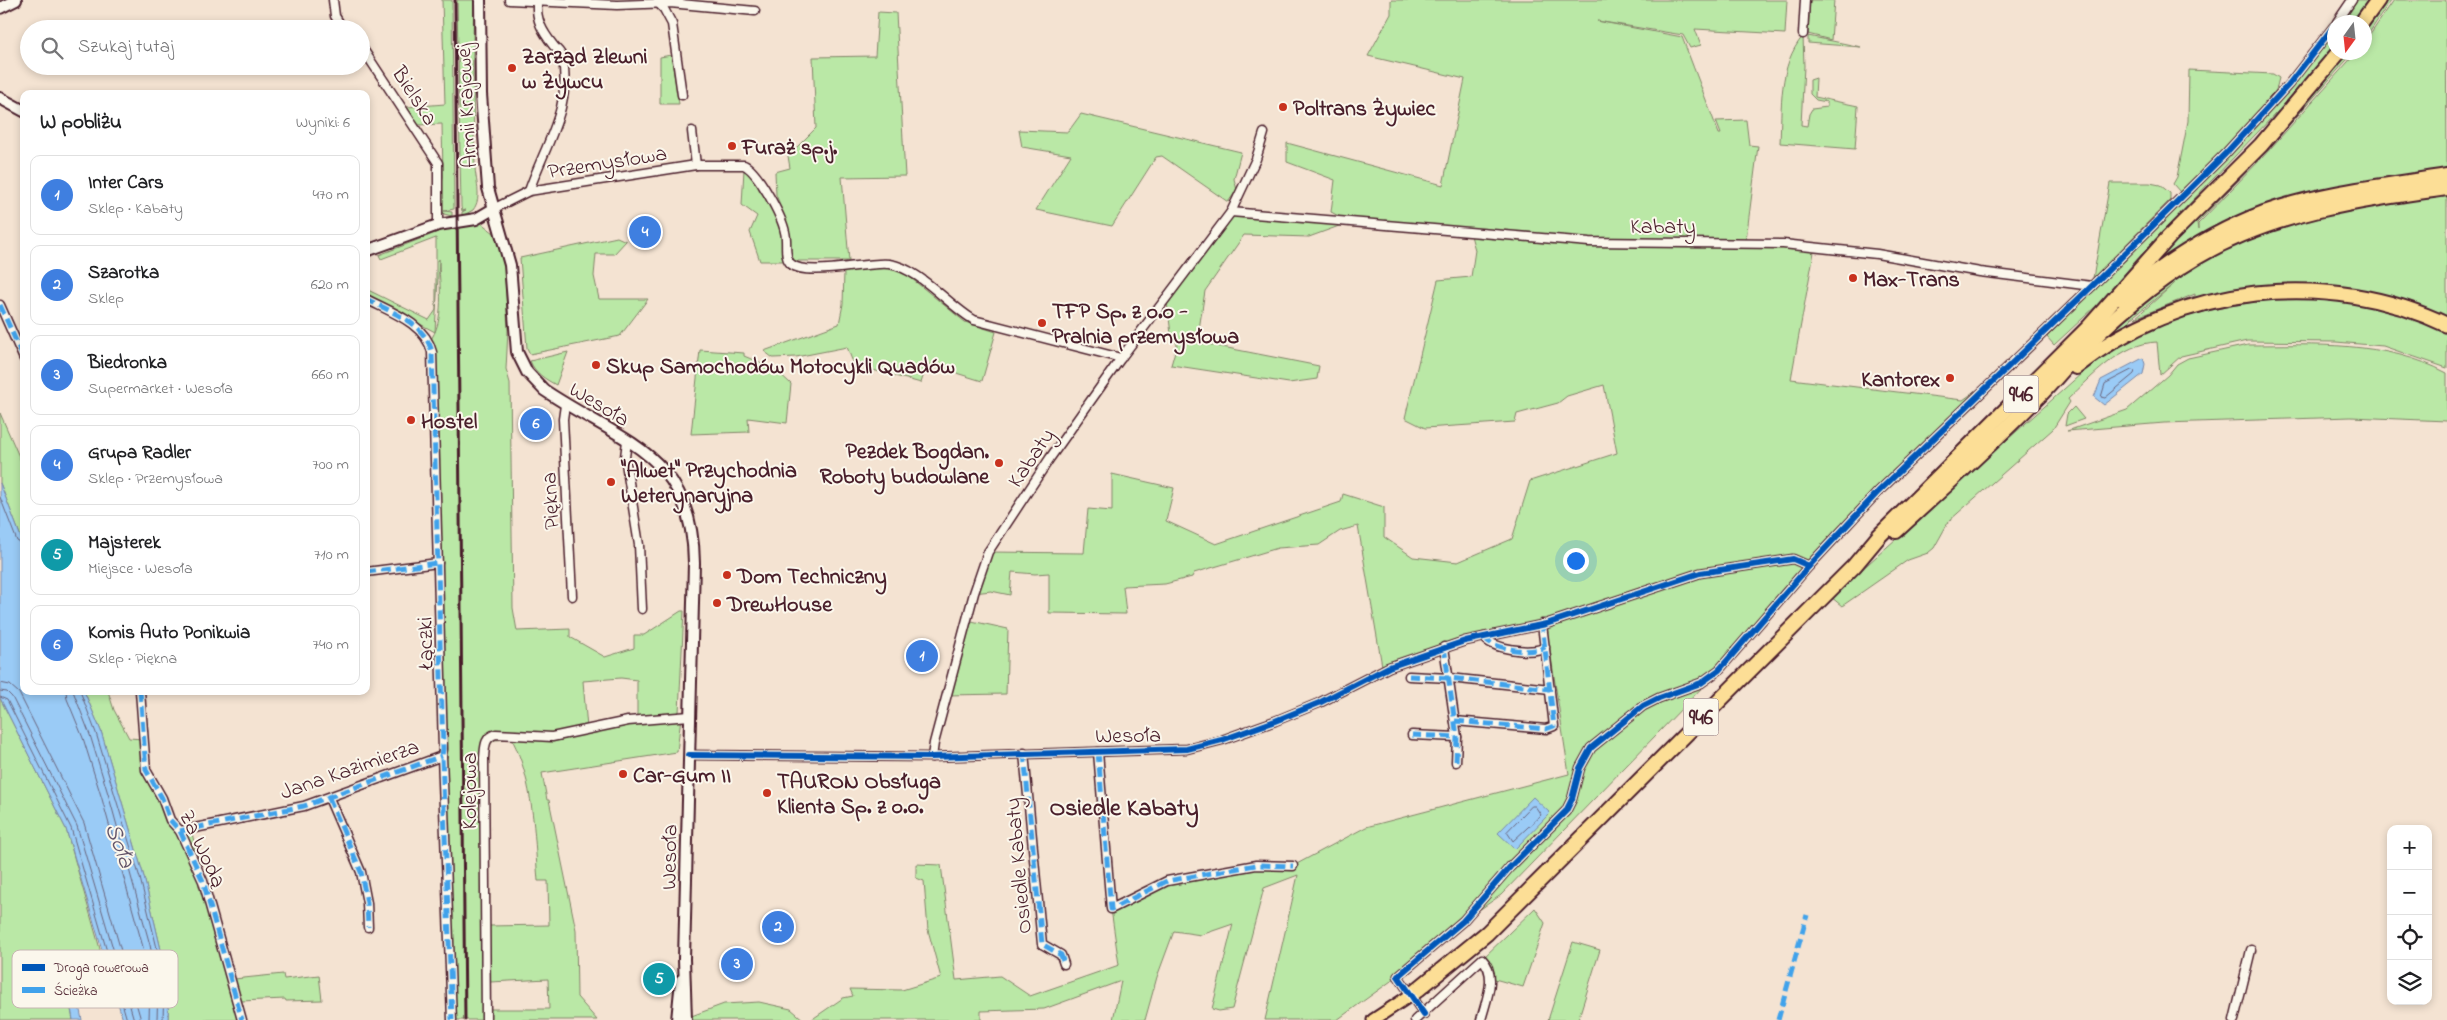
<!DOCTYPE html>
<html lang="pl">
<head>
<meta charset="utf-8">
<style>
  :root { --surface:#fff; --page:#f6f6f6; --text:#202124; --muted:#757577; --line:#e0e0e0; --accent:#c8321e }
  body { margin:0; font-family:"Indie Flower",sans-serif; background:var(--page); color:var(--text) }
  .controls { position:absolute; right:15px; bottom:15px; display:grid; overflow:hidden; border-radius:10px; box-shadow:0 2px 8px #0003 }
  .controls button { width:45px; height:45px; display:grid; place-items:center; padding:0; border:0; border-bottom:1px solid var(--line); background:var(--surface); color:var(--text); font:25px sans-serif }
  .compass { position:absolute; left:2327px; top:15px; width:45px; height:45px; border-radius:50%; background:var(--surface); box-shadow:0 2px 8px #0003; rotate:195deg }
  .you { position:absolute; left:1575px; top:560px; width:18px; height:18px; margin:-12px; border:4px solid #fff; border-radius:50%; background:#1a73e8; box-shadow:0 0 0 8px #1a73e833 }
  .badge { display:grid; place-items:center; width:32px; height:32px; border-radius:50%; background:var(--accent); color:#fff; font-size:16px; font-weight:700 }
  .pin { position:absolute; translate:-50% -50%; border:2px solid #fff; box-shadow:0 1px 5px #0006 }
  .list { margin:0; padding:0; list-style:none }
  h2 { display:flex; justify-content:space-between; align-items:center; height:65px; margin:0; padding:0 20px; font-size:21px }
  h2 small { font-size:16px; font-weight:400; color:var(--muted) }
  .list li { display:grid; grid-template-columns:32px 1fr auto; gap:15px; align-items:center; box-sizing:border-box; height:80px; margin:0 10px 10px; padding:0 10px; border:1px solid var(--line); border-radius:10px }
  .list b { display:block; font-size:19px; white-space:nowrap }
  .list p { margin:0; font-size:16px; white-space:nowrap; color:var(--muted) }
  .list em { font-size:16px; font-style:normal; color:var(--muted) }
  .icon { flex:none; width:28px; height:28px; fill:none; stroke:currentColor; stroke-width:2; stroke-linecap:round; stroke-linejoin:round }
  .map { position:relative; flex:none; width:2447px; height:1020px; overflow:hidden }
  .search { position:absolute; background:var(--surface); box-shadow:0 2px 8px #0003; left:20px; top:20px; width:350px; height:55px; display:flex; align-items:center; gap:12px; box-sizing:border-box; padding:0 18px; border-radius:28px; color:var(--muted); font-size:19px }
  .panel { position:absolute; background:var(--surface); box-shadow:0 2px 8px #0003; left:20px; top:90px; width:350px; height:605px; border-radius:10px }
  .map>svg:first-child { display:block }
</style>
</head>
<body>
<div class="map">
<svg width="2447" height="1020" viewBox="0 0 2447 1020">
  <rect width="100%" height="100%" fill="#f4e3d2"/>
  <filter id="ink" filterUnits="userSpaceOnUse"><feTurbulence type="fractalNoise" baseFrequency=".02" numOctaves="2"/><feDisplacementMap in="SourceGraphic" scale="10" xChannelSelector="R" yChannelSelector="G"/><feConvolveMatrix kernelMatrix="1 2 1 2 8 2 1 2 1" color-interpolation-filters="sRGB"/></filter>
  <g filter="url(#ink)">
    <!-- green -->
    <g fill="#bae8a6" stroke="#828468" fill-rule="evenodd">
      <path d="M442 0H452L454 209 444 211 452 212V216L444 214 440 207 443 176 442 124 418 125 407 107 445 104Z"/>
      <path d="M457 0H474C472 55 473 110 475 166 475 180 483 197 473 210L462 216V212L466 210 462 211 461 207Z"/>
      <path d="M1391 0H1787L1785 34 1695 29 1701 45 1690 48 1683 35 1597 21 1682 37 1719 134H1721L1716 121 1746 120 1749 145 1758 146 1746 240 1814 250V252L1791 379 1963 400 1977 390 1982 394 1878 492 1719 670 1501 895 1463 921 1398 976 1337 1020H1265L1298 875 1264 888 1232 1009 1219 1011 1212 1009 1233 924 1201 935 1174 931 1157 977 1145 1020H1113L1121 981 1044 1009 981 1011V1020H811L843 998 853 996 850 989 902 990 941 978 928 930 924 881 916 878V864L941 865 956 980 1000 976 1030 996 1119 965 1111 909 1167 881 1256 865 1293 866 1366 827 1569 774 1546 624 1465 641 1382 666 1358 526 1340 531 1319 545 1278 548 1194 573 1192 577 1165 584 1123 586 1126 614 1049 613V573L1035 574 1012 572 1010 595 991 591 974 593 988 552 1084 553 1088 509 1112 511V474L1174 488 1166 521 1216 544 1341 502 1343 494 1384 507V537L1413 557 1458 562 1512 539 1530 481 1617 453 1604 385 1567 396 1558 403 1517 414 1515 422 1425 428 1405 418 1438 280 1471 277 1475 250 1470 232 1350 222 1309 237 1244 235 1205 291 1197 342 1319 366 1317 379 1289 383 1171 365 1177 344 1171 334 1167 302 1231 212 1348 221 1331 212 1335 180 1287 162V143L1443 185 1465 79 1368 56 1391 14Z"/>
      <path d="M1810 0H1834L1831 40 1808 34Z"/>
      <path d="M2356 0H2372L2357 22H2341Z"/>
      <path d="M2386 0H2391L2365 39V31Z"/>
      <path d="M2394 0H2446L2447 169 2404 176 2230 221 2201 234 2155 264 2307 103 2349 53H2353L2261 157 2197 223 2198 230V224L2261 159 2356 53 2364 52 2365 42Z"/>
      <path d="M878 12 896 13 905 176 842 177 849 261H760L750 232 757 216 742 205 744 169 753 173 760 192 776 204 779 202 776 195 775 172 790 168 788 156 816 128 813 57 875 56Z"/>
      <path d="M2334 31V52L2281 114 2278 111 2148 247 2096 306 2054 345 2047 337 2094 289 2126 260 2131 248 2279 99Z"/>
      <path d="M1803 36 1804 66 1801 125 1807 126 1809 114 1812 109 1827 107V102L1816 100 1810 94V80L1816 78 1815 97 1858 106 1855 149 1780 143C1782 107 1778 66 1803 36Z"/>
      <path d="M1808 36 1861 47 1808 43Z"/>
      <path d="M671 55 679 104H660V57Z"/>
      <path d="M2189 70 2273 74 2279 78 2276 90 2240 134 2180 192 2173 184 2177 177 2188 121Z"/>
      <path d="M1081 114 1241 152 1234 179 1237 190 1228 202 1162 156 1156 157 1112 226 1036 210 1071 155 1022 147 1019 130 1068 132Z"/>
      <path d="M2110 183H2150L2160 185 2170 193V200L2093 278Z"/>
      <path d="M2447 194V320L2422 310 2265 288 2100 343C2157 289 2214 246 2290 222 2341 207 2395 201 2447 194ZM2175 283 2135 318 2195 294V296L2168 305 2132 322 2130 319Z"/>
      <path d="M476 219 503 240 508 331 506 369 510 383 513 608 517 631 570 629V637L605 657 634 648V635H644L681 611H684L679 712 675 714 637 718V680L621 678 583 681 587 728 628 721 681 717 677 752 542 773 547 800H549L576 930 577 997 597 1020H452L429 342C446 321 439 285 439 259L435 332 366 295V289L429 320 436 310V238L381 259 379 255 438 232V225ZM512 739C534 783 534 833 538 881H548L549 925 489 926 488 755 490 744 495 740ZM548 979 549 1009H490V982Z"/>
      <path d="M617 237 626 241 614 254H596L594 276 599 299H648L620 336 530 354 527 348 520 258Z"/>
      <path d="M888 267 896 268 906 274 965 322 996 332 982 381 927 364 921 383 854 365 847 347 796 357 773 358 764 351 839 324 843 304 844 272Z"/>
      <path d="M2301 297 2348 301 2387 307 2447 331V368L2383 346 2336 342 2247 341 2181 356 2160 375 2157 342C2121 343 2092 377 2068 399L2070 402 2053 429 1949 521 1934 548 1928 553 1908 560 1842 606 1831 597 2091 365C2107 355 2123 341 2140 334 2191 311 2246 301 2301 297Z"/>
      <path d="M2248 345C2315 345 2385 340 2447 373V421L2351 417 2164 423 2067 431 2127 410 2168 375 2177 364 2188 358Z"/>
      <path d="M700 350 744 353V356L775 369 791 384 787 423 748 418 749 432 691 434Z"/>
      <path d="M568 352 556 385C545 379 535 373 530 361Z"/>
      <path d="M2074 407 2084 419 2065 426 2067 414Z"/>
      <path d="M0 413 24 468V545L0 483Z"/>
      <path d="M967 620 1008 629 1006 694 946 695Z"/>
      <path d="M84 691H108L114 710 129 738 143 739 146 770 180 831 192 833 203 881 234 979 283 974 284 979 319 975 322 1000 286 1001 285 999 241 1001 240 1011 242 1020H168L169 984 144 877 101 731Z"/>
      <path d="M0 698 66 829 100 949C93 970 85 972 65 979L73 1020H0Z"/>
      <path d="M1535 908 1545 923 1523 987 1491 978 1482 959Z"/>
      <path d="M1573 942 1600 950 1578 1020H1548Z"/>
      <path d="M759 1002 791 1009 804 1020H686V1018L724 1004Z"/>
    </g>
    <!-- water -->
    <g fill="#9acbf6" stroke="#7a86a5">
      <path d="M2143 358 2145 364 2143 374 2104 405 2094 397 2101 380Z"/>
      <path d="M0 483 24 545V691H84L101 731 144 877 169 984 168 1020H123L66 829 0 698Z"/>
      <path d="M1533 797 1550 813 1515 849 1498 833Z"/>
      <path d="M68 989 77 996 82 1020H73Z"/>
    </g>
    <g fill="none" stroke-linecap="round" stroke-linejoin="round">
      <!-- shore -->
      <g stroke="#6a647c" stroke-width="1">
        <path d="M2132 370 2135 371 2134 374 2105 398 2101 397 2105 384Z"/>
        <path d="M0 497 17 541 24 545"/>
        <path d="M0 683 10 685 19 693 84 823 141 1020"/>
        <path d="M0 691 7 692 12 697 77 826 134 1020"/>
        <path d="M66 691 67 699 83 738 102 799 143 947 150 986 149 1020"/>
        <path d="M73 691 90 735 109 797 150 945 158 985 157 1020"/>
        <path d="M80 691 96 733 140 878 156 944 164 985 163 1020"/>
        <path d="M0 697 7 700 71 828 127 1020"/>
        <path d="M1532 806H1535L1541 815 1513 841 1507 832Z"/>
      </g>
      <defs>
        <g id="street">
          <path d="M333 0 335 16 343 29"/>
          <path d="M509 0 617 5 670 3 755 11"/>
          <path d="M657 2 664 9 672 24 682 95"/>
          <path d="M2337 22 2352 0"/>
          <path d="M1803 34 1805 0"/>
          <path d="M361 46 438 163V225"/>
          <path d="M692 131 696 165"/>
          <path d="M529 191C544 147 574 104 562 57 561 52 556 49 553 45 542 31 536 20 537 3"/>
          <path d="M493 209 529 191 696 165H744C758 171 782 217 785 232 788 242 783 257 791 264 807 278 869 261 889 264 919 268 948 305 974 320L1121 358"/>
          <path d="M1231 212 1589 242 1783 244 1877 254 1980 272 2092 286"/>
          <path d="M366 299C391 312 425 323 432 352L443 749 442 756 452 1020"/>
          <path d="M0 305 24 359"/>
          <path d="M565 405 563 419 572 596"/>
          <path d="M627 441 625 457 639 545 642 609"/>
          <path d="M366 572 438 563"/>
          <path d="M1484 637C1491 649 1533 655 1545 647"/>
          <path d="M1444 647 1457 737 1456 762"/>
          <path d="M1409 676 1450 678 1550 689"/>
          <path d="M140 691 146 770 162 798 170 820 180 831 203 881 242 1020"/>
          <path d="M1455 721 1546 729 1554 726 1542 624"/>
          <path d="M1412 735 1457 737"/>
          <path d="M1098 752 1111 909 1167 881 1256 865 1293 866"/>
          <path d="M1024 753 1042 944 1061 955 1064 964"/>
          <path d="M689 755 932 757 1187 749 1222 740 1275 721 1319 703 1389 667 1465 641 1546 624 1700 573 1793 559 1809 566"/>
          <path d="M932 757 934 743 974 593 988 552 1050 458 1121 358 1231 212 1256 159 1264 133"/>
          <path d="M329 798 361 872 367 903 368 927"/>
          <path d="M180 831 304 806 442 756"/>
          <path d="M1424 1014 1398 976 1463 921 1510 867 1566 811 1572 799 1580 768 1591 748 1643 706 1659 698 1701 683 1719 670 1809 566 1878 492 2092 286 2226 153 2289 84 2334 26"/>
          <path d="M486 1020 484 758C485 748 484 737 496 734L552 737 628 721 690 716"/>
          <path d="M1415 1020 1482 959C1498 975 1486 1000 1481 1020"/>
          <path d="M2234 1020 2251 950"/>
        </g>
        <g id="secondary">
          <path d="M480 0 481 94 488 188 510 265 517 352 527 372 544 390C621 442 693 453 694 563L684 959 686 1020"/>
          <path d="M0 8 16 0"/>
          <path d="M0 98 24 111"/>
          <path d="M366 251 438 225 476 219 493 209"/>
          <path d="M677 1020 681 980"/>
        </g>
        <path id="primary" d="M1373 1020 1411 995"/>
        <g id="highway">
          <path d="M2362 22 2378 0"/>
          <path d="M2122 299C2165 263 2211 233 2264 213 2323 192 2386 186 2447 176"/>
          <path d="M2076 367C2179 284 2329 268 2447 325"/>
          <path d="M1896 531C1943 488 1991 445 2036 399 2048 387 2058 375 2069 363 2106 324 2151 284 2197 257 2273 212 2361 200 2447 188"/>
          <path d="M1411 995 1487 933 1854 566 1879 536 2089 327 2169 237 2261 145 2339 52"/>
        </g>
      </defs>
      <!-- street casing -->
      <use href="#street" stroke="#4a1f2b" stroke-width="11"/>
      <!-- secondary casing -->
      <use href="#secondary" stroke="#4a1f2b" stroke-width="14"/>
      <!-- primary casing -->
      <use href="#primary" stroke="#4a1f2b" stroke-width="15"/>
      <!-- highway casing -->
      <use href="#highway" stroke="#4a1f2b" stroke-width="18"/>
      <!-- street -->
      <use href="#street" stroke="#fbf7ec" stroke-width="8"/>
      <!-- secondary -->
      <use href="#secondary" stroke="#fbf7ec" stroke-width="10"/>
      <!-- primary -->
      <use href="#primary" stroke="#fcde96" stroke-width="11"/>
      <!-- highway -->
      <use href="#highway" stroke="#fcde96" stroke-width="14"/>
      <!-- rail -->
      <path stroke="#4a1f2b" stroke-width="3" d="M455 0 465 1020"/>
      <!-- quiet -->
      <g stroke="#40a2eb" stroke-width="5" stroke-dasharray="10 5" stroke-linecap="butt">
        <path d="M366 299C391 312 425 323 432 352L443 749 442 756 452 1020"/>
        <path d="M0 305 24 359"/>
        <path d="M366 572 438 563"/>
        <path d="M1484 637C1491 649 1533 655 1545 647"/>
        <path d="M1444 647 1457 737 1456 762"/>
        <path d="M1409 676 1450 678 1550 689"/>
        <path d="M140 691 146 770 162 798 170 820 180 831 203 881 242 1020"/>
        <path d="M1455 721 1546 729 1554 726 1542 624"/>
        <path d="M1412 735 1457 737"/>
        <path d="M1098 752 1111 909 1167 881 1256 865 1293 866"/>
        <path d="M1024 753 1042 944 1061 955 1064 964"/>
        <path d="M329 798 361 872 367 903 368 927"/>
        <path d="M180 831 304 806 442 756"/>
        <path d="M1778 1020 1807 915"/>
      </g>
      <defs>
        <g id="cycleway">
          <path d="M689 755 932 757 1187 749 1222 740 1275 721 1319 703 1389 667 1465 641 1546 624 1700 573 1793 559 1809 566"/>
          <path d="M1424 1014 1398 976 1463 921 1510 867 1566 811 1572 799 1580 768 1591 748 1643 706 1659 698 1701 683 1719 670 1809 566 1878 492 2092 286 2226 153 2289 84 2334 26"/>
        </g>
      </defs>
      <!-- cycleway casing -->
      <use href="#cycleway" stroke="#fbf7ec" stroke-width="9"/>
      <!-- cycleway -->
      <use href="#cycleway" stroke="#0057b8" stroke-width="6"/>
    </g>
  </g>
  <!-- markers -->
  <g fill="#c8321e" stroke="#fbf7ec" stroke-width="2">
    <circle cx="512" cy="68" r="5"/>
    <circle cx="1283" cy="107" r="5"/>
    <circle cx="732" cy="146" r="5"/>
    <circle cx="1853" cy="278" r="5"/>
    <circle cx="1042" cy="323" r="5"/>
    <circle cx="596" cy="365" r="5"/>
    <circle cx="1950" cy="378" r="5"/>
    <circle cx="411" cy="420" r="5"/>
    <circle cx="999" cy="463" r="5"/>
    <circle cx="611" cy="482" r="5"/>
    <circle cx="727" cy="575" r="5"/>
    <circle cx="717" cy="603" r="5"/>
    <circle cx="623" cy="774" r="5"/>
    <circle cx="767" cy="793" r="5"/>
  </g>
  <g text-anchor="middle" stroke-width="4" stroke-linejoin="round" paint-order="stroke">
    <!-- shield labels -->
    <g fill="#fbf7ec" stroke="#7f6065" stroke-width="1">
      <rect x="2003.5" y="375.5" width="35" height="37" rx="4"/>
      <rect x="1683.5" y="698.5" width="35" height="37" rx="4"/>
    </g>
    <g font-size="21" font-weight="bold" fill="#4a1f2b">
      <text x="2021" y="401">946</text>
      <text x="1701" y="724">946</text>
    </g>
    <!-- poi labels -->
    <g font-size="22" font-weight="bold" fill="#4a1f2b" stroke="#fbf7ec" text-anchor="start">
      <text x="522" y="63">Zarząd Zlewni<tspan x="522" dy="25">w Żywcu</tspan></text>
      <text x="1293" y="115">Poltrans Żywiec</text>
      <text x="742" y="154">Furaż sp.j.</text>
      <text x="1863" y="286">Max-Trans</text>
      <text x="1052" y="318">TFP Sp. z o.o -<tspan x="1052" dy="25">Pralnia przemysłowa</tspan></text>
      <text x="606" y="373">Skup Samochodów Motocykli Quadów</text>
      <text x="1940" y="386" text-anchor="end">Kantorex</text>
      <text x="421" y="428">Hostel</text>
      <text x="989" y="458" text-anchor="end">Pezdek Bogdan.<tspan x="989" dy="25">Roboty budowlane</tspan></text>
      <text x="621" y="477">"Alwet" Przychodnia<tspan x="621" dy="25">Weterynaryjna</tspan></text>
      <text x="737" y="583">Dom Techniczny</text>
      <text x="727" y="611">DrewHouse</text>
      <text x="633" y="782">Car-Gum II</text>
      <text x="777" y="788">TAURON Obsługa<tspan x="777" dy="25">Klienta Sp. z o.o.</tspan></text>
    </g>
    <!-- street labels -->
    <g font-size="22" fill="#4a1f2b" stroke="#fbf7ec">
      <text transform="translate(416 95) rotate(57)" y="8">Bielska</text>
      <text transform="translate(465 106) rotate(-93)" y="8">Armii Krajowej</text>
      <text transform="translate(607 161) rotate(-9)" y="8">Przemysłowa</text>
      <text x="1663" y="233">Kabaty</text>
      <text transform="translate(600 403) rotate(31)" y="8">Wesoła</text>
      <text transform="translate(1030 457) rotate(-56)" y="8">Kabaty</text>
      <text transform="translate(549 501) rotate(-93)" y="8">Piękna</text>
      <text transform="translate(424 643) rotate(-91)" y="8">Łączki</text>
      <text transform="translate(1128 734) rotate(-1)" y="8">Wesoła</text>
      <text transform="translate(349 768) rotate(-19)" y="8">Jana Kazimierza</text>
      <text transform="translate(468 791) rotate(-90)" y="8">Kolejowa</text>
      <text transform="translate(204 848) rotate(65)" y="8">Za Wodą</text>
      <text transform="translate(668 857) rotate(-89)" y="8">Wesoła</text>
      <text transform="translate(1017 866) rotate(-95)" y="8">Osiedle Kabaty</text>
    </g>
    <!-- neighbourhood labels -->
    <g font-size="24" font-weight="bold" fill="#4a1f2b" stroke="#fbf7ec">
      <text x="1124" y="815">Osiedle Kabaty</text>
    </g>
    <!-- water labels -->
    <g font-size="24" font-style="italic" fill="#625368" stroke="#fbf7ec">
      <text transform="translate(121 845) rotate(69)" y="8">Soła</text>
    </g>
  </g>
  <!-- legend -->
  <rect x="12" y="950" width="166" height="58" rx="8" fill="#fbf7ec" stroke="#c6b6b2" stroke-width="1"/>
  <rect x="22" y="964" width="23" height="7" fill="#0057b8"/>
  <rect x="22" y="987" width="23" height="6" fill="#40a2eb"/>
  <g font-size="14" fill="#4a1f2b">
    <text x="54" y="972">Droga rowerowa</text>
    <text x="54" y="995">Ścieżka</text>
  </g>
</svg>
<div class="controls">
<button>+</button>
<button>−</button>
<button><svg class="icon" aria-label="locate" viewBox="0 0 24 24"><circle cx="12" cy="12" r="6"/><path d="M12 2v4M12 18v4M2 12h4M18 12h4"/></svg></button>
<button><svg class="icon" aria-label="layers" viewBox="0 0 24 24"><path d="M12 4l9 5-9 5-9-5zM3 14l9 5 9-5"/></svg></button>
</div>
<svg class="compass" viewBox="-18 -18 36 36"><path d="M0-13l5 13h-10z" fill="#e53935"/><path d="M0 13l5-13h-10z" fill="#757577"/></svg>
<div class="you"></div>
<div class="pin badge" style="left:922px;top:656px;background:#3f7fe0">1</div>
<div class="pin badge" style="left:778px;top:927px;background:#3f7fe0">2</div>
<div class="pin badge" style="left:737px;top:964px;background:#3f7fe0">3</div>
<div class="pin badge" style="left:645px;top:232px;background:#3f7fe0">4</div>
<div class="pin badge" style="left:659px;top:979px;background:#0f9aa8">5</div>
<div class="pin badge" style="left:536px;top:424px;background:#3f7fe0">6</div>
<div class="search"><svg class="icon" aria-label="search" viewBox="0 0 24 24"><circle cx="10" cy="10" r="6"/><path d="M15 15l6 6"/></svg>Szukaj tutaj</div>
<section class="panel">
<h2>W pobliżu<small>Wyniki: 6</small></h2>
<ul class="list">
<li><span class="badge" style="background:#3f7fe0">1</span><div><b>Inter Cars</b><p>Sklep · Kabaty</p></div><em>470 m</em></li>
<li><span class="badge" style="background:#3f7fe0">2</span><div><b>Szarotka</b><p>Sklep</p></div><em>620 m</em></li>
<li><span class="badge" style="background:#3f7fe0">3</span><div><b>Biedronka</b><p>Supermarket · Wesoła</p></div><em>660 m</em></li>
<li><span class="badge" style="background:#3f7fe0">4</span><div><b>Grupa Radler</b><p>Sklep · Przemysłowa</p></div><em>700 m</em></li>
<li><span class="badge" style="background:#0f9aa8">5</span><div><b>Majsterek</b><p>Miejsce · Wesoła</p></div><em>710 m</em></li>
<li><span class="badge" style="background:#3f7fe0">6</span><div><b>Komis Auto Ponikwia</b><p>Sklep · Piękna</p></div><em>740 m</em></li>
</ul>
</section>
</div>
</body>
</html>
